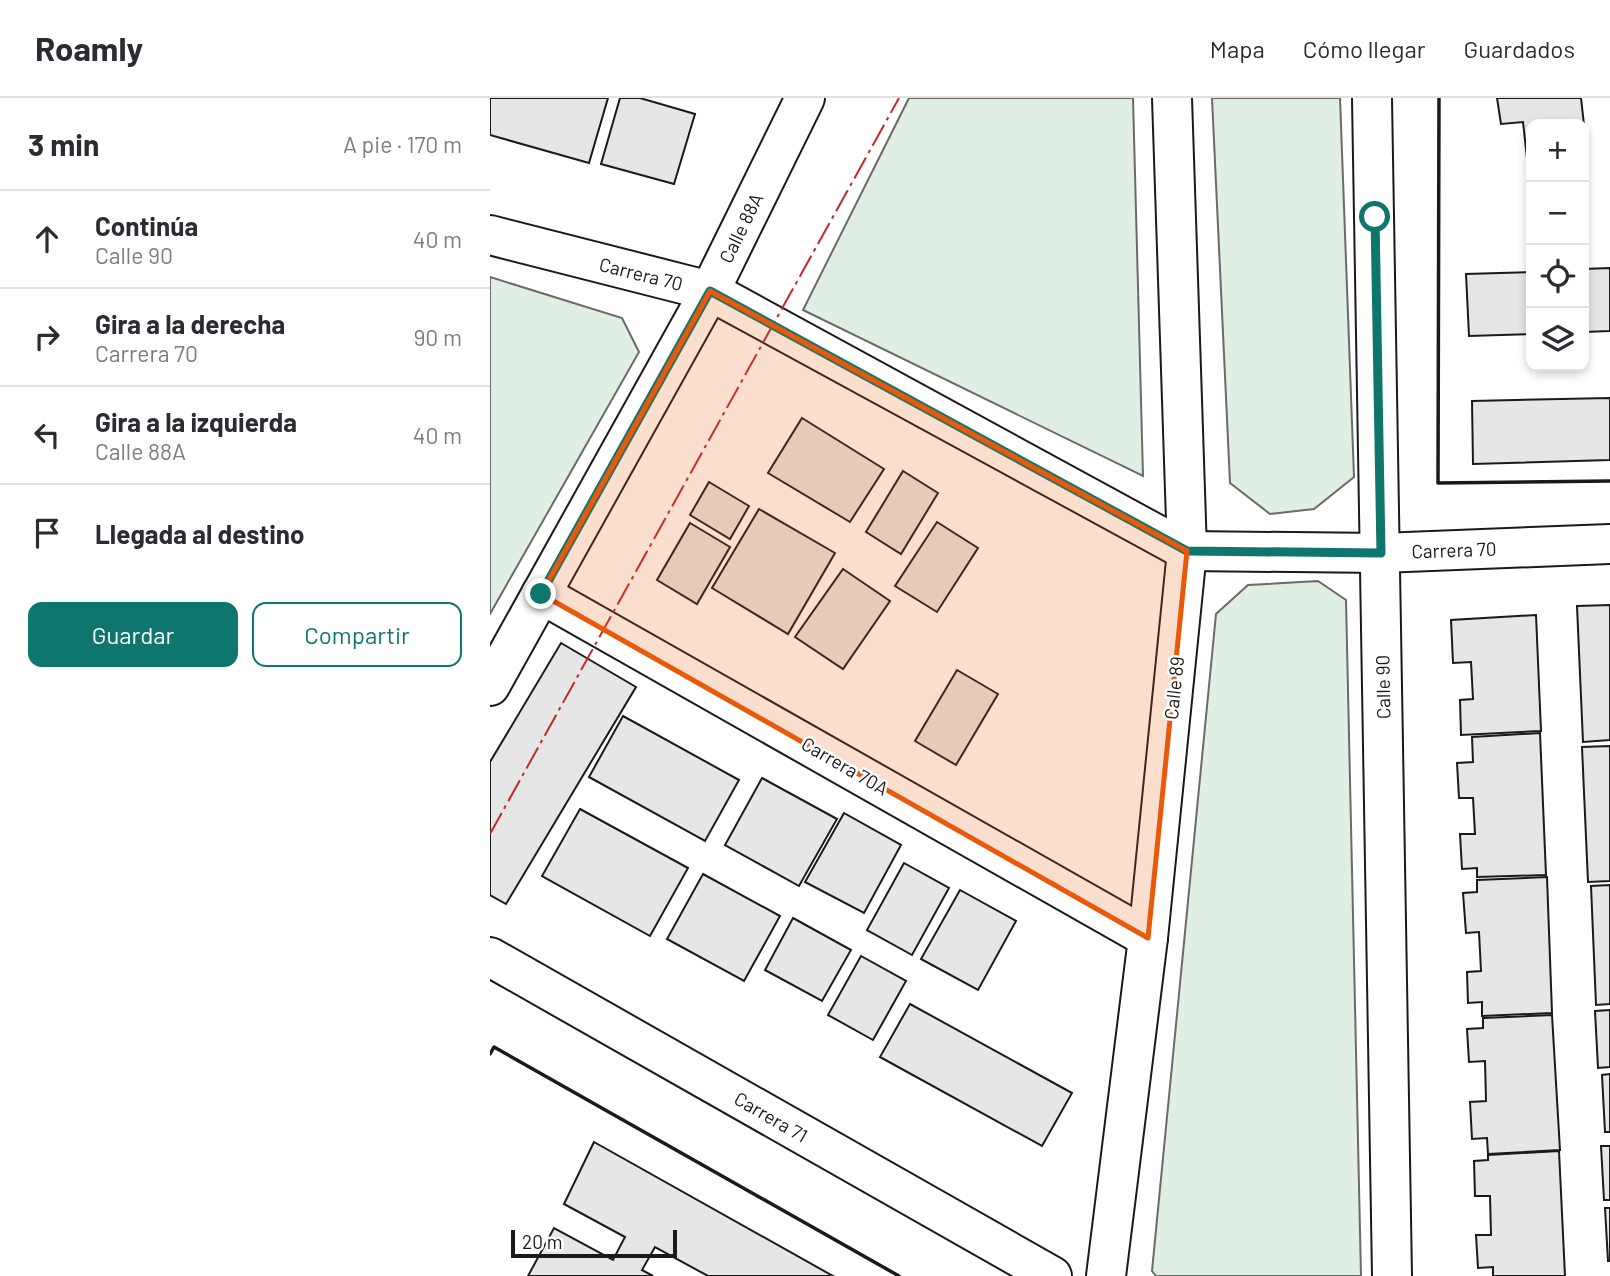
<!DOCTYPE html>
<html lang="es">
<head>
<meta charset="utf-8">
<style>
  :root { --surface:#fff; --page:#f2f2f3; --text:#2b2b33; --muted:#7c7c81; --line:#e1e1e2; --accent:#0f766e }
  body { margin:0; font-family:Barlow,sans-serif; background:var(--page); color:var(--text) }
  .controls { position:absolute; right:21px; top:21px; display:grid; overflow:hidden; border-radius:14px; box-shadow:0 4px 10px #0003 }
  .controls button { width:63px; height:63px; display:grid; place-items:center; padding:0; border:0; border-bottom:2px solid var(--line); background:var(--surface); color:var(--text); font:35px sans-serif }
  .scale { position:absolute; left:21px; bottom:18px; width:166px; box-sizing:border-box; padding-left:7px; border:4px solid #1a1a1a; border-top:0; font-size:19px; line-height:24px; white-space:nowrap; color:#1a1a1a; -webkit-text-stroke:5px #fff; paint-order:stroke }
  .stop { position:absolute; width:21px; height:21px; margin:-16px; border:5px solid #0f766e; border-radius:50%; background:#fff }
  .stop.end { background:#0f766e; border-color:#fff; box-shadow:0 2px 7px #0008 }
  .list { margin:0; padding:0; list-style:none }
  h2 { display:flex; justify-content:space-between; align-items:center; height:91px; margin:0; padding:0 28px; font-size:30px }
  h2 small { font-size:23px; font-weight:400; color:var(--muted) }
  .list li { display:grid; grid-template-columns:46px 1fr auto; gap:21px; align-items:center; box-sizing:border-box; height:98px; padding:0 28px; border-top:2px solid var(--line) }
  .list b { display:block; font-size:26px; white-space:nowrap }
  .list p { margin:0; font-size:23px; white-space:nowrap; color:var(--muted) }
  .list em { font-size:23px; font-style:normal; color:var(--muted) }
  .actions { display:flex; gap:14px; padding:21px 28px }
  .actions a { flex:1; padding:16px 0; border:2px solid var(--accent); border-radius:14px; text-align:center; font-size:24px; color:var(--accent) }
  .actions .main { background:var(--accent); color:#fff }
  .icon { flex:none; width:38px; height:38px; fill:none; stroke:currentColor; stroke-width:2; stroke-linecap:round; stroke-linejoin:round }
  .map { position:relative; flex:none; width:1120px; height:1178px; overflow:hidden }
  header { display:flex; align-items:center; gap:42px; box-sizing:border-box; height:98px; padding:0 35px; background:var(--surface); border-bottom:2px solid var(--line) }
  header strong { font-size:33px }
  nav { display:flex; gap:38px; margin-inline-start:auto; font-size:24px }
  main { display:flex }
  aside { flex:1; background:var(--surface) }
  .map>svg:first-child { display:block }
</style>
</head>
<body>
<header>
<strong>Roamly</strong>
<nav><a>Mapa</a><a>Cómo llegar</a><a>Guardados</a></nav>
</header>
<main>
<aside>
<h2>3 min<small>A pie · 170 m</small></h2>
<ul class="list">
<li><svg class="icon" aria-label="ahead" viewBox="0 0 24 24"><path d="M12 20V5M6 11l6-6 6 6"/></svg><div><b>Continúa</b><p>Calle 90</p></div><em>40 m</em></li>
<li><svg class="icon" aria-label="right" viewBox="0 0 24 24"><path d="M7 20v-9h11M14 6l5 5-5 5"/></svg><div><b>Gira a la derecha</b><p>Carrera 70</p></div><em>90 m</em></li>
<li><svg class="icon" aria-label="left" viewBox="0 0 24 24"><path d="M17 20v-9H6M10 6l-5 5 5 5"/></svg><div><b>Gira a la izquierda</b><p>Calle 88A</p></div><em>40 m</em></li>
<li><svg class="icon" aria-label="arrive" viewBox="0 0 24 24"><path d="M6 21V4h12l-3 4 3 4H6"/></svg><div><b>Llegada al destino</b></div></li>
</ul>
<div class="actions"><a class="main">Guardar</a><a>Compartir</a></div>
</aside>
<div class="map">
<svg width="1120" height="1178" viewBox="0 0 1120 1178">
  <rect width="100%" height="100%" fill="#fff"/>
  <!-- green -->
  <g fill="#e0efe3" stroke="#6a6a6a" stroke-width="2">
    <path d="M419 0H643L653 378 313 212Z"/>
    <path d="M722 0H850L864 379 824 411 780 416 740 385Z"/>
    <path d="M0 179 132 220 149 254 0 516Z"/>
    <path d="M828 483 856 502 871 1178H666L662 1173 726 516 758 487Z"/>
  </g>
  <!-- building -->
  <g fill="#e6e6e6" stroke="#1a1a1a" stroke-width="2">
    <path d="M0 0H118L99 65 0 37Z"/>
    <path d="M130 0H150L205 16 184 86 111 66Z"/>
    <path d="M1007 0H1091L1097 54H1094V26H1041V60H1037L1033 24 1011 26Z"/>
    <path d="M1120 170V233L1094 234V171Z"/>
    <path d="M1041 174V236L979 238 976 176Z"/>
    <path d="M1120 300V362L983 366 982 303Z"/>
    <path d="M312 320 394 371 360 424 278 375Z"/>
    <path d="M413 373 448 395 411 456 376 434Z"/>
    <path d="M219 384 259 408 240 441 200 417Z"/>
    <path d="M269 411 345 455 298 536 222 490Z"/>
    <path d="M447 424 488 450 447 514 405 488Z"/>
    <path d="M200 425 240 449 207 506 167 482Z"/>
    <path d="M353 471 400 503 353 571 305 539Z"/>
    <path d="M1120 507V642L1093 644 1087 508Z"/>
    <path d="M1046 517 1051 633 971 637 970 602 983 601 981 564 963 565 961 522Z"/>
    <path d="M71 545 146 589 16 806 0 797V664Z"/>
    <path d="M467 572 508 596 466 667 425 643Z"/>
    <path d="M133 618 249 682 215 743 99 679Z"/>
    <path d="M1050 635 1056 777 987 779V770L972 771 970 736H985L983 700H969L967 665 983 664 982 639Z"/>
    <path d="M1120 648V783L1098 784 1092 649Z"/>
    <path d="M272 680 347 721 309 788 235 747Z"/>
    <path d="M90 711 198 770 160 838 52 778Z"/>
    <path d="M354 715 411 747 374 815 315 784Z"/>
    <path d="M414 765 459 790 422 857 377 832Z"/>
    <path d="M213 776 290 818 254 883 177 841Z"/>
    <path d="M1057 779 1062 915 992 918V904L978 905 977 874 991 873 989 834 976 835 973 795 987 794V782Z"/>
    <path d="M1120 787V906L1106 907 1101 788Z"/>
    <path d="M470 792 526 823 488 892 431 861Z"/>
    <path d="M303 820 361 852 332 903 275 872Z"/>
    <path d="M371 858 416 883 383 942 338 917Z"/>
    <path d="M420 906 582 995 552 1048 390 959Z"/>
    <path d="M1120 912V969L1108 970 1105 913Z"/>
    <path d="M1062 917 1070 1052 998 1056 997 1040 982 1041 980 1004 996 1003 995 963 979 964 977 931 993 930V920Z"/>
    <path d="M1120 976V1034H1115L1112 977Z"/>
    <path d="M104 1044 343 1178H218L165 1149 152 1172 163 1178H38L64 1130 123 1162 135 1139 74 1106Z"/>
    <path d="M1111 1048H1120V1102H1114Z"/>
    <path d="M1069 1053 1075 1178H1003V1169L988 1170 986 1137H1001L1000 1098H985L984 1063 998 1062V1057Z"/>
    <path d="M1115 1110H1120V1163H1118Z"/>
  </g>
  <g fill="none" stroke-linecap="round" stroke-linejoin="round">
    <defs>
      <g id="minor">
        <path d="M882 0 902 1178"/>
        <path d="M0 137 220 193 697 453 891 455 1120 446"/>
        <path d="M51 496 658 840"/>
        <path d="M0 588 220 193 315 0"/>
        <path d="M0 859 562 1178"/>
        <path d="M616 1178 658 840 697 453 682 0"/>
      </g>
    </defs>
    <!-- minor casing -->
    <use href="#minor" stroke="#1a1a1a" stroke-width="42"/>
    <!-- minor -->
    <use href="#minor" stroke="#fff" stroke-width="38"/>
    <!-- wall -->
    <g stroke="#1a1a1a" stroke-width="3.5">
      <path d="M949 0 948 385 1120 383"/>
      <path d="M0 956 4 949 409 1178"/>
    </g>
    <!-- power -->
    <path stroke="#c62828" stroke-width="2" stroke-dasharray="24 5 3.5 5" stroke-linecap="butt" d="M0 736 409 0"/>
  </g>
  <g fill="none" stroke-linecap="round" stroke-linejoin="round">
    <!-- route -->
    <path stroke="#0f766e" stroke-width="9" d="M51 496 220 193 697 453 891 455 885 119"/>
  </g>
  <!-- marked area -->
  <path fill="#e8590c" fill-opacity="0.2" stroke="#e8590c" stroke-width="5" stroke-linejoin="round" d="M220 193 697 453 658 840 51 496Z"/>
  <g text-anchor="middle" stroke-width="5" stroke-linejoin="round" paint-order="stroke">
    <!-- street labels -->
    <g font-size="19" fill="#1a1a1a" stroke="#fff">
      <text transform="translate(251 130) rotate(-64)" y="7">Calle 88A</text>
      <text transform="translate(151 176) rotate(14)" y="7">Carrera 70</text>
      <text transform="translate(964 452) rotate(-2)" y="7">Carrera 70</text>
      <text transform="translate(893 589) rotate(-91)" y="7">Calle 90</text>
      <text transform="translate(684 590) rotate(-84)" y="7">Calle 89</text>
      <text transform="translate(355 668) rotate(30)" y="7">Carrera 70A</text>
      <text transform="translate(281 1019) rotate(30)" y="7">Carrera 71</text>
    </g>
  </g>
</svg>
<div class="controls">
<button>+</button>
<button>−</button>
<button><svg class="icon" aria-label="locate" viewBox="0 0 24 24"><circle cx="12" cy="12" r="6"/><path d="M12 2v4M12 18v4M2 12h4M18 12h4"/></svg></button>
<button><svg class="icon" aria-label="layers" viewBox="0 0 24 24"><path d="M12 4l9 5-9 5-9-5zM3 14l9 5 9-5"/></svg></button>
</div>
<div class="scale">20 m</div>
<div class="stop" style="left:885px;top:119px"></div>
<div class="stop end" style="left:51px;top:496px"></div>
</div>
</main>
</body>
</html>
